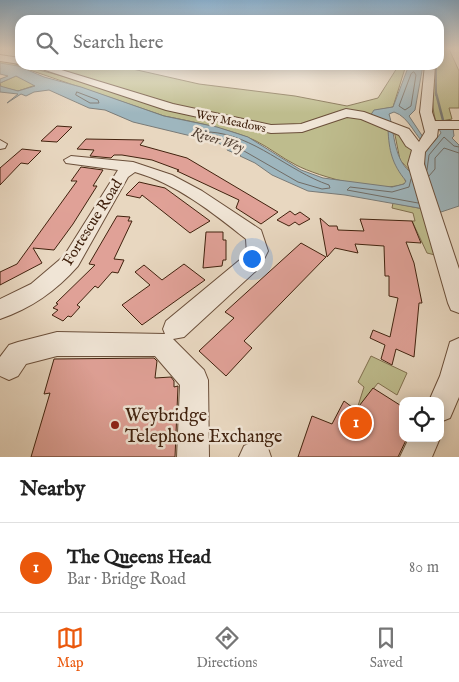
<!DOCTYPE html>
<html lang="en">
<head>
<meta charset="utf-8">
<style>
  :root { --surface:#fff; --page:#f6f6f6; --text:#222; --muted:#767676; --line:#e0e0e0; --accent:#ea580c }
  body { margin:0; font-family:"IM FELL English",serif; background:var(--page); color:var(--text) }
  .controls { position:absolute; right:15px; bottom:15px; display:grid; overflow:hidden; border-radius:10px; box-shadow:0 2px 12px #0003 }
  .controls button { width:45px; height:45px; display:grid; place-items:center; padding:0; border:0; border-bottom:1px solid var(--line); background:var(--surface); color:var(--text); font:25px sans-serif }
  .you { position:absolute; left:251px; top:258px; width:18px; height:18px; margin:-12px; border:4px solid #fff; border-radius:50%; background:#1a73e8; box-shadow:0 0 0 8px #1a73e833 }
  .badge { display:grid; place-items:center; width:32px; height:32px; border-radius:50%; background:var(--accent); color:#fff; font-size:16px; font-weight:700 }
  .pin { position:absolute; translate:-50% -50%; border:2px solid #fff; box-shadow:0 1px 5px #0006 }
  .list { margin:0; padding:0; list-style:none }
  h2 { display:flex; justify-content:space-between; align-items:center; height:65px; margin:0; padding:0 20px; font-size:21px }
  h2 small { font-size:16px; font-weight:400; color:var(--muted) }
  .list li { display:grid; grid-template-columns:32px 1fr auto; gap:15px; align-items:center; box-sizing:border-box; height:90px; padding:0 20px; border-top:1px solid var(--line) }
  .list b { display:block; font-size:19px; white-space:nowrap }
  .list p { margin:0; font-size:16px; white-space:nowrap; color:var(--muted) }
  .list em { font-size:16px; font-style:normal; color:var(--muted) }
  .icon { flex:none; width:28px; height:28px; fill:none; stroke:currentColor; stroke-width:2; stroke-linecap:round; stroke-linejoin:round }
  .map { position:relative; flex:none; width:459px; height:457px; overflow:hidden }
  .search { position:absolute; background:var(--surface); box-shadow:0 2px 12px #0003; left:15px; right:15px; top:15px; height:55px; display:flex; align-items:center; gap:12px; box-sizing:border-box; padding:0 18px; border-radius:15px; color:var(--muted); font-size:19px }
  .sheet { height:155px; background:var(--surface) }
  nav { display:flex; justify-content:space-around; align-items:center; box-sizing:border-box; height:70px; border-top:1px solid var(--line); background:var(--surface); font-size:14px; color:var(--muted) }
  nav a { display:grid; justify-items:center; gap:2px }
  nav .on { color:var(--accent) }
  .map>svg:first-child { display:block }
</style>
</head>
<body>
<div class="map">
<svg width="459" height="457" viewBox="0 0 459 457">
  <rect width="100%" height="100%" fill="#e8d7c0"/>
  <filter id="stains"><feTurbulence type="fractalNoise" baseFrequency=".004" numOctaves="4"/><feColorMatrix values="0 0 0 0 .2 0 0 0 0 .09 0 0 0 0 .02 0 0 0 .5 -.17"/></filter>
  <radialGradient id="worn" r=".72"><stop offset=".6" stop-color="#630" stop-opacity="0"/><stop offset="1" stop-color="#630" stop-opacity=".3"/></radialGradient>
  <!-- green -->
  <g fill="#bebc8d" stroke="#806f4e">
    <path d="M439 49H449L459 71V108H449L452 119 436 122C430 103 433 84 434 65H439Z"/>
    <path d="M0 60 187 108 43 65H115L199 84 295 96 347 106 378 98 397 68 406 65 393 107 377 110 388 129 406 183C383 195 319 177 296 165 282 158 270 148 256 141 234 130 190 121 164 116L18 66 0 64Z"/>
    <path d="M16 76 36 85 18 91 1 87 0 83Z"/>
    <path d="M394 130 420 149 414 175 400 160Z"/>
    <path d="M393 203 424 209 439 256 427 253 412 221H415L413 213 392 208Z"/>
    <path d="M371 356 407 373 397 395 378 383 357 409 364 387 358 382Z"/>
  </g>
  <!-- water -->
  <path fill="#9eb6be" stroke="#797b78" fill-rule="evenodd" d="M0 63 18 66 44 77 81 87 164 116 217 127 248 137 301 170 323 178 392 187 404 184 406 181C392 164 389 151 388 129L370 116 374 110 393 107 409 65H423L415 110 409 116 423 137 433 143 441 133 439 129 453 128 454 136 452 138 459 145V206L441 212 345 195 308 191 272 175 255 163 240 156 241 155 237 152 234 153 227 150 228 148 216 142 133 122 105 110 89 108 49 90 34 92 26 96 21 94 7 103 18 94 0 92V86L18 91 35 86 16 76 0 83V79L8 76 0 74ZM394 112C410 117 415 138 429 148L424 154 425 166H411L413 174C393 161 395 133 389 114Z"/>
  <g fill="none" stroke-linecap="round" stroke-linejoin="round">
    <!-- shore -->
    <g stroke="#706c66" stroke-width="1">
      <path d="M414 72 416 75 411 106 405 110 399 106 411 74Z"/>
      <path d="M77 92 98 100 99 103H90L76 95Z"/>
      <path d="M210 132C254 135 288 171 329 185L330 188 322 189 298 182 218 136H210Z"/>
      <path d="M427 170 429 155 444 137 454 146 459 147"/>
      <path d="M429 176 435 169V158L444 148 459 153"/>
      <path d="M411 179 409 187 392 192 350 187 347 190 418 203"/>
    </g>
    <!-- stream-far1 -->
    <path stroke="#797b78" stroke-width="2" d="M436 65V95"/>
    <!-- stream -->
    <path stroke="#797b78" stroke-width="2.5" d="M436 93 444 124"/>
  </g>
  <!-- building -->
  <g fill="#e0a197" stroke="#41220e">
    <path d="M57 126 72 127 57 142 41 141Z"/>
    <path d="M86 139 144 140 140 145 187 158 278 212 261 224 236 208 239 200 177 171 179 170 152 160 122 155H114L111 158 90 156 94 150 77 149Z"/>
    <path d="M22 149 41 151 28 164 21 163 0 185V168Z"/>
    <path d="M81 167 103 170 93 186H97L73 224 54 250 33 248 42 263 0 285V272L17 264 77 181H71Z"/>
    <path d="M139 182 165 188 210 221 190 233 142 195 140 198 126 195Z"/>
    <path d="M290 211 295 215 300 212 310 219 299 225 295 222 289 226 277 220Z"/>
    <path d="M117 216 130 217 128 221H132L114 259 124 260 118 273 112 272 98 288 95 286 77 305 80 307 71 317 68 316 63 321 52 315 58 310 53 308 58 304 56 303 95 265 89 264Z"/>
    <path d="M320 218 329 226H337L338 230 364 231 360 219 412 221 421 243 406 242 414 263 422 303H419L414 357 396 349 392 365 381 359 385 345 370 338 373 330 390 337 398 298 389 296V276H385L384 246 355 244 358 253 335 248 327 257Z"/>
    <path d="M206 232H223V240H226V260H223L222 266 203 268Z"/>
    <path d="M301 243 326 257 244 341 252 348 226 376 199 351 234 318 225 312Z"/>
    <path d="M184 264 205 280 142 325 122 305 150 285 135 272 144 265 162 280Z"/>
    <path d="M154 358 157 361 155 378 171 377 174 381V387L178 386 175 457H31L50 393 44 394 54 359Z"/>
    <path d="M373 388 403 407V438H407L398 457H298L312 416 332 424 344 401 356 410Z"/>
  </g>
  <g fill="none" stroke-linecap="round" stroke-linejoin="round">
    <defs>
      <g id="minor">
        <path d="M0 55 20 58V64L0 61Z"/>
        <path d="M30 65H45L173 104 271 125 301 124 346 109 364 112 409 129 419 142 425 132 420 112 425 65H435L432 112 435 121H459V129H438L437 137 425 152 424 164 459 269V313L451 310 448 303 408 164 412 150 406 146 399 135 361 119 347 117 302 132 271 133 166 110Z"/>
        <path d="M0 140 7 144 5 148 0 149Z"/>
        <path d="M71 156 133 162 172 175 202 191 261 230 268 251 260 267 184 337 173 339 204 370 208 380 209 457H177L180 385 155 356H57L26 364 18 376 9 380 0 376V357L9 345 18 342 57 332 165 334 163 329 166 321 247 254 246 239C212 212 177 184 135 172L128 177 78 266C56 291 32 308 0 319V299L31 284 64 256 118 170 66 163 64 160Z"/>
        <path d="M459 338V397L450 418 440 422V401H429L440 376 450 342Z"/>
        <path d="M409 438H440L432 457H400Z"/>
        <path d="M256 440 267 445 271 457H239L244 446Z"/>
      </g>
    </defs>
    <!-- minor casing -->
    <use href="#minor" stroke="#6b4f3a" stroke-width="2"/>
    <!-- minor -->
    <use href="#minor" fill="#f0e5d6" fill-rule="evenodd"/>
  </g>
  <!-- sky -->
  <linearGradient id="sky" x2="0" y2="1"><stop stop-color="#8ab5d7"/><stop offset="0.43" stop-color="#f5ede3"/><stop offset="1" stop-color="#f5ede3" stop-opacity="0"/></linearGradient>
  <rect width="459" height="113" fill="url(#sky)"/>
  <!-- markers -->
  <circle fill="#8f2418" stroke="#f0e5d6" stroke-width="2" cx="115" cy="425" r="5"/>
  <g text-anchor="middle" stroke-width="5" stroke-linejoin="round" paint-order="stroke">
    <!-- far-street labels -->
    <g font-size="12" fill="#41220e" stroke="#f0e5d6">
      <text transform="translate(231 121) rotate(12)" y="4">Wey Meadows</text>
    </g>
    <!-- far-water labels -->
    <g font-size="14" font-style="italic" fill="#58473a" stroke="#f0e5d6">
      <text transform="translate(218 139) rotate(18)" y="5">River Wey</text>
    </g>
    <!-- street labels -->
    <g font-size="15" fill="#41220e" stroke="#f0e5d6">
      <text transform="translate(92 222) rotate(-58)" y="5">Fortescue Road</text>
    </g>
    <!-- near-poi labels -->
    <g font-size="18" fill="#41220e" stroke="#f0e5d6" text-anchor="start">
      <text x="125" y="421">Weybridge<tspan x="125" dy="21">Telephone Exchange</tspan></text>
    </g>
  </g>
  <rect width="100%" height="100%" filter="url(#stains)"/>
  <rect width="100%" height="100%" fill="url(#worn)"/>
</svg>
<div class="controls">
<button><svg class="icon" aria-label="locate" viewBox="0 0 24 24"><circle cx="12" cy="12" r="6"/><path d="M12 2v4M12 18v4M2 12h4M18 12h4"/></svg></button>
</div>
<div class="you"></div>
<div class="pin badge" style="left:356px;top:423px">1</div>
<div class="search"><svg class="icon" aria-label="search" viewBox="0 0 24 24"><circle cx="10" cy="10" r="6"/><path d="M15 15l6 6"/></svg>Search here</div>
</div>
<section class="sheet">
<h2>Nearby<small></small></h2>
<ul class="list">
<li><span class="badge">1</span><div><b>The Queens Head</b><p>Bar · Bridge Road</p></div><em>80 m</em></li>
</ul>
</section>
<nav>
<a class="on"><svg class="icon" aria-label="map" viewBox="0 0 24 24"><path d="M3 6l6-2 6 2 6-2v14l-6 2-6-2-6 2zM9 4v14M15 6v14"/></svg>Map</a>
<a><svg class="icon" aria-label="directions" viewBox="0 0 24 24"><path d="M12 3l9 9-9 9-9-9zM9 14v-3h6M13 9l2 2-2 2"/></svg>Directions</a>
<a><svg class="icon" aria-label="saved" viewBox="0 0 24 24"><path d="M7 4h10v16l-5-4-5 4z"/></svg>Saved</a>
</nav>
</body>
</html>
